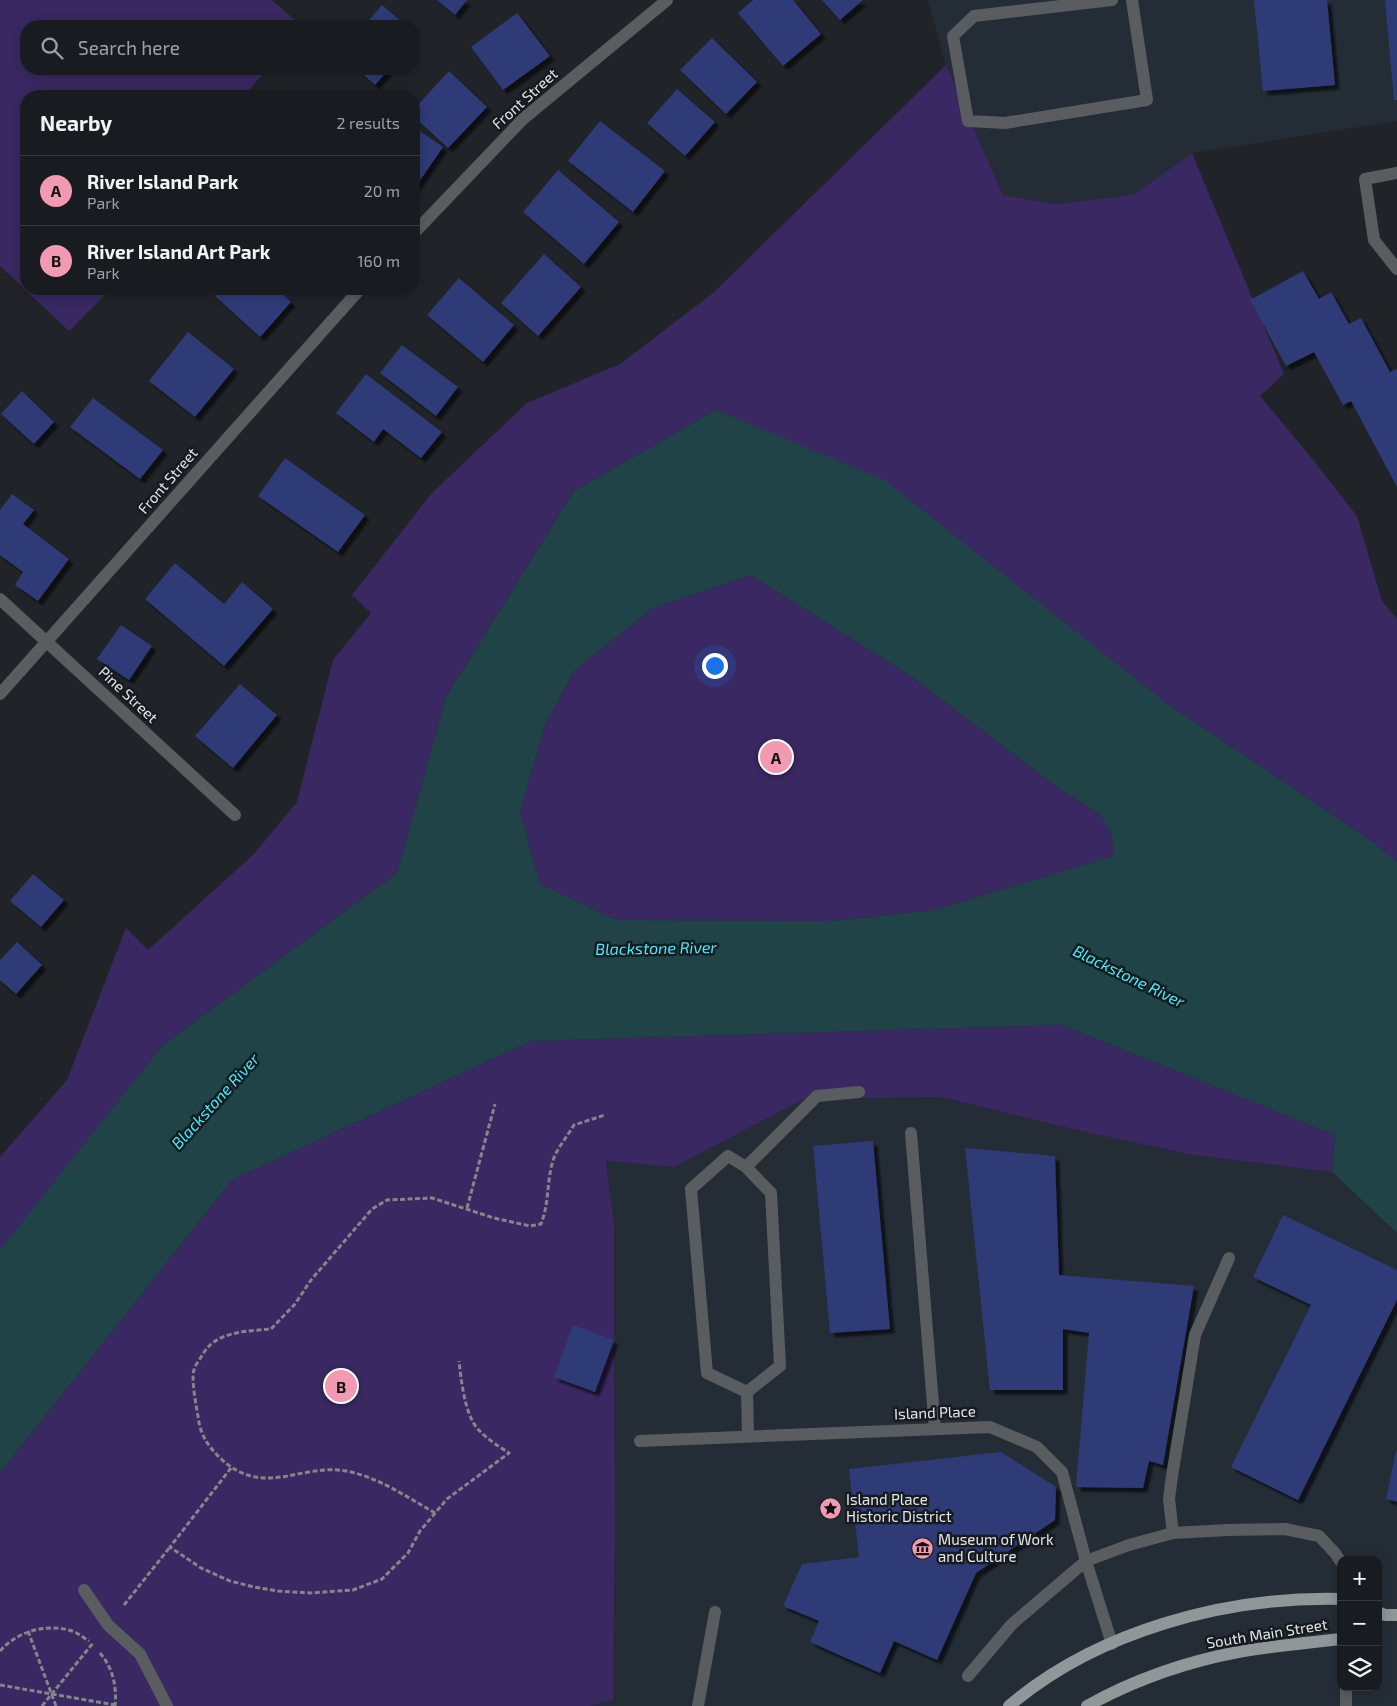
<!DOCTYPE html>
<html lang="en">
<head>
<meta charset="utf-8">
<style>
  :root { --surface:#181b1f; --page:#212428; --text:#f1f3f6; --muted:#9fa1a4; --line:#36393d; --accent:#f19ab1 }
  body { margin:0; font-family:"Exo 2",sans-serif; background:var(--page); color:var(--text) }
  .controls { position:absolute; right:15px; bottom:15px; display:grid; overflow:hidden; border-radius:10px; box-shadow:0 2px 12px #0003 }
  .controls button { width:45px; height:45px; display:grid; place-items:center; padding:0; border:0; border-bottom:1px solid var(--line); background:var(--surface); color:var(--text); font:25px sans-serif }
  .you { position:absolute; left:714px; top:665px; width:18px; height:18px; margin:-12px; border:4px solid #fff; border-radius:50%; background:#1a73e8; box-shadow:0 0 0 8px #1a73e833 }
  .badge { display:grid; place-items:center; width:32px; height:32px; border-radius:50%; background:var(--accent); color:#111; font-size:16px; font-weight:700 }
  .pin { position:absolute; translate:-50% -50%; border:2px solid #fff; box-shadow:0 1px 5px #0006 }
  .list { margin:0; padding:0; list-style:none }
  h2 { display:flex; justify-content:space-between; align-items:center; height:65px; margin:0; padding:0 20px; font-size:21px }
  h2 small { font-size:16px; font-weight:400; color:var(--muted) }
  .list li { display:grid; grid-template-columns:32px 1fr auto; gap:15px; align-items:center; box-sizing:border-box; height:70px; padding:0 20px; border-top:1px solid var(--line) }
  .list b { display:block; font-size:19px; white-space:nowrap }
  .list p { margin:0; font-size:16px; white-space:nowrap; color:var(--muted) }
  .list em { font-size:16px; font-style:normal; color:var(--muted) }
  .icon { flex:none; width:28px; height:28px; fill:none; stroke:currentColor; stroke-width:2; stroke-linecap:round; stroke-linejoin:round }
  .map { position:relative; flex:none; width:1397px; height:1706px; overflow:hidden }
  .search { position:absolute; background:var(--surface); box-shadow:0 2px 12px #0003; left:20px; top:20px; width:400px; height:55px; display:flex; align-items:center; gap:12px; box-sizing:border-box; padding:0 18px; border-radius:20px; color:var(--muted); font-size:19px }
  .panel { position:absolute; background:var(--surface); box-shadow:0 2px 12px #0003; left:20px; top:90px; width:400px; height:205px; border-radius:20px }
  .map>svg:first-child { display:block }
</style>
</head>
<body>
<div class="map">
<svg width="1397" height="1706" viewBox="0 0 1397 1706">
  <defs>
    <filter id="shadow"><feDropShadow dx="4.5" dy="4.5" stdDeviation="1" flood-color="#0009"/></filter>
  </defs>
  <rect width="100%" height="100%" fill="#202429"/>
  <!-- built -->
  <g fill="#242d36" fill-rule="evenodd">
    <path d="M928 0H1397V121L1192 153 1133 195 1056 204 1003 195 946 65Z"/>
    <path d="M940 1097 1090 1133 1193 1155 1332 1172 1397 1233V1706H589L613 1699 615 1534 614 1222 606 1161 674 1167 804 1099ZM1341 1560H1378V1687H1341Z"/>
  </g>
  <!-- green -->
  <g fill="#392861">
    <path d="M0 0H272L302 26H26V69H268L243 96H26V289H111L69 331 0 266Z"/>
    <path d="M946 65 1003 195 1056 204 1133 195 1192 153 1284 374 1260 396 1310 456 1357 516 1382 601 1397 619V862L1373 842 1170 706 716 410 574 491 446 697 397 873 163 1045 0 1252V1157L67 1080 126 928 148 950 254 854 297 802 333 660 371 613 352 595 432 493 527 403 620 364 713 293Z"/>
    <path d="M751 575 912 677 1057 787 1098 813 1110 830 1113 845V856L934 910 831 921 617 920 540 884 520 813 544 727 574 671 653 608Z"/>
    <path d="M1062 1025 1335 1135 1332 1172 1193 1155 1090 1133 940 1097 804 1099 674 1167 606 1161 614 1222 615 1534 613 1700 589 1706H0V1473L232 1180 531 1041Z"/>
  </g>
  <!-- water -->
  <path fill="#1f4346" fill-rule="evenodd" d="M716 410 883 479 1170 706 1373 842 1397 862V1233L1332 1172 1335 1135 1062 1025 531 1041 232 1180 0 1473V1250L163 1045 397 873 446 697 574 491ZM751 575 912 677 1057 787 1098 813 1110 830 1113 845V856L934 910 831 921 617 920 540 884 520 813 544 727 574 671 653 608Z"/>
  <!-- building -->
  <g fill="#2e3a77" filter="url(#shadow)">
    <path d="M437 0H467L455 15Z"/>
    <path d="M753 0H793L821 34 783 66 738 13Z"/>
    <path d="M822 0H863L840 20Z"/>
    <path d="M1254 0H1327L1335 85 1263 91Z"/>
    <path d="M1385 0H1397V100H1394Z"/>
    <path d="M382 5 407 26H364Z"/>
    <path d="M517 13 550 56 503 90 471 47Z"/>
    <path d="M712 38 757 82 726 114 680 70Z"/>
    <path d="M357 69H389L375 85Z"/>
    <path d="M449 71 487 107 448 148 414 117V109Z"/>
    <path d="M677 89 715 122 685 156 647 123Z"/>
    <path d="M600 121 665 171 633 212 568 161Z"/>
    <path d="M414 127 443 147 414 189Z"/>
    <path d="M558 170 619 222 584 264 523 212Z"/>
    <path d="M544 254 581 287 538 336 501 303Z"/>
    <path d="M1303 271 1319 299 1331 292 1349 324 1361 318 1390 372 1397 369V487L1351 401 1343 405 1314 352 1286 366 1250 300Z"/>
    <path d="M459 278 514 325 483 362 427 315Z"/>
    <path d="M221 289H277L291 302 260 337 215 296Z"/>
    <path d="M188 332 234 369 195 417 149 381Z"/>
    <path d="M402 345 458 387 436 416 380 373Z"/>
    <path d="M366 374 442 432 421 458 383 429 374 442 336 413Z"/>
    <path d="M22 391 54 422 34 444 1 414Z"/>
    <path d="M93 398 163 450 140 479 70 427Z"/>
    <path d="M285 458 365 515 338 552 258 496Z"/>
    <path d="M12 494 34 510 23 524 69 559 38 601 15 585 23 572 0 555V510Z"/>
    <path d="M175 563 224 604 242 582 273 609 224 666 145 599Z"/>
    <path d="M121 625 152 646 129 680 97 659Z"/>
    <path d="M240 684 277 715 233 768 195 736Z"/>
    <path d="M33 874 64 900 41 927 10 901Z"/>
    <path d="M17 942 42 965 16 994 0 980V960Z"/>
    <path d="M873 1141 890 1329 830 1333 813 1146Z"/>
    <path d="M965 1148 1055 1156 1059 1275 1194 1286 1163 1465 1149 1461 1143 1488 1076 1487 1089 1333 1063 1329V1390H990Z"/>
    <path d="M1283 1215 1397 1270V1300L1298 1500 1231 1467 1311 1305 1253 1277Z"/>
    <path d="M573 1325 614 1340 595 1392 554 1377Z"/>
    <path d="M1396 1451H1397V1502L1386 1499Z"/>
    <path d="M1001 1452 1056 1487 1055 1520 976 1573 937 1660 894 1641 880 1673 810 1642 819 1621 783 1606 802 1564 859 1557 849 1469Z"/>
  </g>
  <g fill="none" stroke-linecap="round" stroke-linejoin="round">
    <!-- path -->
    <g stroke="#83868a" stroke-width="3" stroke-dasharray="5 2.5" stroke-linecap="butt">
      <path d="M467 1208 495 1104"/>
      <path d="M231 1468 170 1547 201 1568 230 1581 254 1587 278 1591 310 1593 353 1590 382 1579 408 1553 420 1531 447 1499 509 1453C498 1446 479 1434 473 1422 464 1406 461 1379 459 1361"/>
      <path d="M435 1513C407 1497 378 1477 346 1471 299 1463 264 1499 220 1458 207 1445 200 1434 198 1416 196 1406 191 1378 194 1370 195 1365 200 1359 203 1354 216 1331 248 1331 271 1329L295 1304 311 1280 372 1209 387 1200 432 1198 494 1218 530 1226 541 1224C550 1202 546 1177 555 1155 560 1145 568 1135 574 1125L605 1115"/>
      <path d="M124 1605 170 1547"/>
      <path d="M28 1631 56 1706"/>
      <path d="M0 1651C18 1631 46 1623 72 1631 78 1633 84 1638 89 1641"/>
      <path d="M100 1653C113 1668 117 1687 115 1706"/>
      <path d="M0 1685 115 1705"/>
      <path d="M42 1706 93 1643"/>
    </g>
    <!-- minor -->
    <g stroke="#5a5d5f" stroke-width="12">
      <path d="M1112 0 974 16 953 36 968 121 1005 123 1147 100 1132 0"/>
      <path d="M1397 173 1365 179 1374 240 1397 269"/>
      <path d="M414 233 523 119 667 0"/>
      <path d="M0 599 235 815"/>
      <path d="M0 694 360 289"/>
      <path d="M911 1133 935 1429"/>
      <path d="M746 1167 817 1096 859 1092"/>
      <path d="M747 1392 780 1366 771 1193 746 1167 728 1156 691 1189 707 1373 747 1392 748 1436"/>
      <path d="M640 1441 990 1427 1037 1447 1062 1472 1086 1561 1129 1545 1173 1533 1228 1530 1285 1529 1319 1536 1335 1553 1341 1562"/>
      <path d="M1173 1533 1169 1499 1172 1476 1195 1335 1229 1258"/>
      <path d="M84 1590 108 1625 140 1654 167 1706"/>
      <path d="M968 1676 1012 1624 1086 1561 1112 1644"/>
      <path d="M1346 1687V1706"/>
      <path d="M698 1706 715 1612"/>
    </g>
    <!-- major -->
    <g stroke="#909799" stroke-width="12">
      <path d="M1378 1612 1385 1615H1397"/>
      <path d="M1009 1706C1097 1631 1226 1596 1341 1599"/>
      <path d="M1087 1706C1134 1680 1185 1662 1238 1652 1272 1646 1307 1643 1341 1639"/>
    </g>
  </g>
  <!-- icons -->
  <defs>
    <symbol id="sight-disc" viewBox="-11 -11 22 22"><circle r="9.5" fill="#f19ab1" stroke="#171b1f"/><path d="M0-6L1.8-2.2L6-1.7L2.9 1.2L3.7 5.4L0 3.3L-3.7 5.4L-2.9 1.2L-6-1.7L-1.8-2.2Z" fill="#111"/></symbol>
    <symbol id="museum-disc" viewBox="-11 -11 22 22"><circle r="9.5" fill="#f19ab1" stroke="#171b1f"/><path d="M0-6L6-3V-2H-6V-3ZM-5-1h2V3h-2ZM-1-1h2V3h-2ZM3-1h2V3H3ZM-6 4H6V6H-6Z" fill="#111"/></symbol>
  </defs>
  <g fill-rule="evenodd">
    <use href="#sight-disc" x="818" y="1496" width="25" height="25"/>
    <use href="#museum-disc" x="910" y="1536" width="25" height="25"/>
  </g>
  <g text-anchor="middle" stroke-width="5" stroke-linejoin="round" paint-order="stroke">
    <!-- street labels -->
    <g font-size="15" fill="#e4e7ea" stroke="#171b1f">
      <text transform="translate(525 99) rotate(-42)" y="5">Front Street</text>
      <text transform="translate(168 481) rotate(-49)" y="5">Front Street</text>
      <text transform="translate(128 695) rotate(43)" y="5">Pine Street</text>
      <text transform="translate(935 1413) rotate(-2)" y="5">Island Place</text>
      <text transform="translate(1267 1634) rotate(-9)" y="5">South Main Street</text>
    </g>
    <!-- poi labels -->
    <g font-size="15" fill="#e4e7ea" stroke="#171b1f" text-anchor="start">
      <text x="846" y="1505">Island Place<tspan x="846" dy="17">Historic District</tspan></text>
      <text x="938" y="1545">Museum of Work<tspan x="938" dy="17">and Culture</tspan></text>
    </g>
    <!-- water labels -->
    <g font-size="16" font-style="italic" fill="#42eefb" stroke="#171b1f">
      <text transform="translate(656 948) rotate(-1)" y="6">Blackstone River</text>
      <text transform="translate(1129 976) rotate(26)" y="6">Blackstone River</text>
      <text transform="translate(215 1101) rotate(-48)" y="6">Blackstone River</text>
    </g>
  </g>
</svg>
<div class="controls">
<button>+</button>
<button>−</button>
<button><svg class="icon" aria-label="layers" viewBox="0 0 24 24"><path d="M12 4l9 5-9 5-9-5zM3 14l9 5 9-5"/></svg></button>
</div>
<div class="you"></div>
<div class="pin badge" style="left:776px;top:757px">A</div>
<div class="pin badge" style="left:341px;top:1386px">B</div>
<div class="search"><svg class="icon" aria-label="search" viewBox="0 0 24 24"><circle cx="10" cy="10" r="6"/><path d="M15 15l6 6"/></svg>Search here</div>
<section class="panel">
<h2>Nearby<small>2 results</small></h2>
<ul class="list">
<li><span class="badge">A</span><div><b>River Island Park</b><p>Park</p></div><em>20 m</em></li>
<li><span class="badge">B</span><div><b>River Island Art Park</b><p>Park</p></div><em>160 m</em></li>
</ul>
</section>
</div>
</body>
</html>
